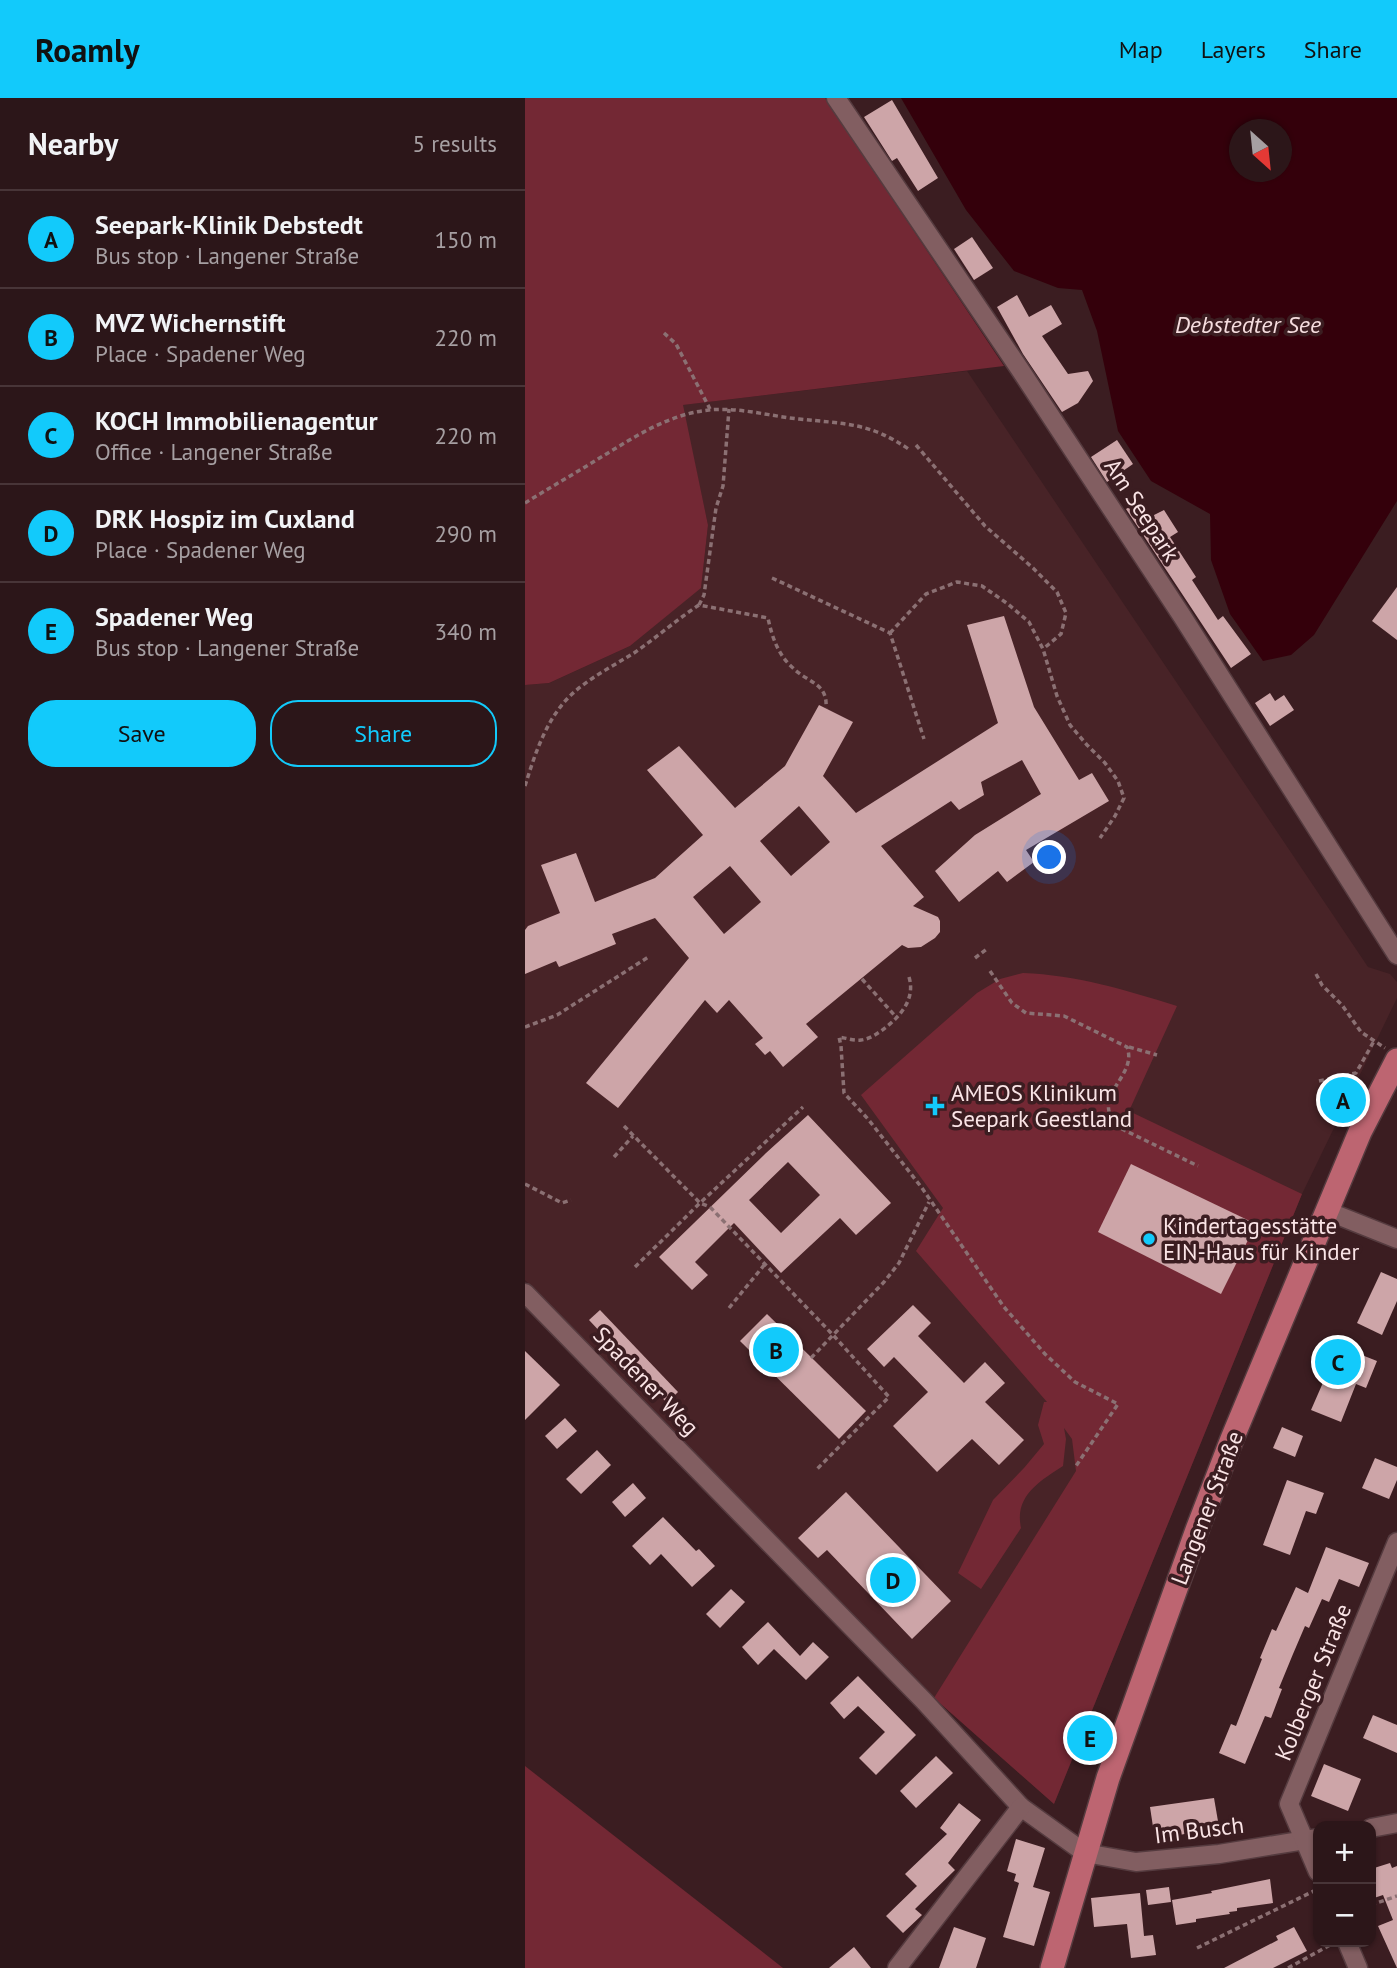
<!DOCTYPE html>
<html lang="en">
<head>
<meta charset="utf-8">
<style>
  :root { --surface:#2c1619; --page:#382326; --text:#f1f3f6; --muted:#a69fa2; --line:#483538; --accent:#12cafb }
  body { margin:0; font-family:"PT Sans",sans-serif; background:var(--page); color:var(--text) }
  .controls { position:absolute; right:21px; bottom:21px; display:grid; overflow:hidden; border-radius:14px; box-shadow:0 2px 5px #0004 }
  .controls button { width:63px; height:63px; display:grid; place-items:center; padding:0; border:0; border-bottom:2px solid var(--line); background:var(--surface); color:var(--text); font:35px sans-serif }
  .compass { position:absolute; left:704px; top:21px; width:63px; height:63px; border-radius:50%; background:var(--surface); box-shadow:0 2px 5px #0004; rotate:153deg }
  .you { position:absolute; left:525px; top:760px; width:24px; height:24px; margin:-18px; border:5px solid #fff; border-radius:50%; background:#1a73e8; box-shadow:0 0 0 10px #1a73e833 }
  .badge { display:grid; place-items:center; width:46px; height:46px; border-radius:50%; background:var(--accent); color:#111; font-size:23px; font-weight:700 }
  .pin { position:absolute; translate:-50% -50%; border:4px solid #fff; box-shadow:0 2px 7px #0006 }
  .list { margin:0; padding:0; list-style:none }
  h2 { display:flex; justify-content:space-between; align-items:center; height:91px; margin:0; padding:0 28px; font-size:30px }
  h2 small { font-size:23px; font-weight:400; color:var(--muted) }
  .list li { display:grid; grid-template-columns:46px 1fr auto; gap:21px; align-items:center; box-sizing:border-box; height:98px; padding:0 28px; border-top:2px solid var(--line) }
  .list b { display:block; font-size:26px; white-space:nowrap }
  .list p { margin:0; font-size:23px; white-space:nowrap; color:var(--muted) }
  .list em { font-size:23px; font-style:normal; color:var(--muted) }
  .actions { display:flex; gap:14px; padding:21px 28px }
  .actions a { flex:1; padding:16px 0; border:2px solid var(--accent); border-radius:28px; text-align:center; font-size:24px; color:var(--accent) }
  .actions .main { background:var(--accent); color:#111 }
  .map { position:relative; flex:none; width:872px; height:1870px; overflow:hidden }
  header { display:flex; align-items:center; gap:42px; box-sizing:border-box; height:98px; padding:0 35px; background:var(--accent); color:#111 }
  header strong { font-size:33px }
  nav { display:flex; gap:38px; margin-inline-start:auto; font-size:24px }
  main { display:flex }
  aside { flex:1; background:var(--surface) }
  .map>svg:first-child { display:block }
</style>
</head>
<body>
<header>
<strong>Roamly</strong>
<nav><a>Map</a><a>Layers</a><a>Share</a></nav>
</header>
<main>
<aside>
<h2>Nearby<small>5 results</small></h2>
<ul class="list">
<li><span class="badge">A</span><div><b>Seepark-Klinik Debstedt</b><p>Bus stop · Langener Straße</p></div><em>150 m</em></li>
<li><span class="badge">B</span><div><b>MVZ Wichernstift</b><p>Place · Spadener Weg</p></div><em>220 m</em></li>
<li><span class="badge">C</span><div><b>KOCH Immobilienagentur</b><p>Office · Langener Straße</p></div><em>220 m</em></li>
<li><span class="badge">D</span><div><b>DRK Hospiz im Cuxland</b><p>Place · Spadener Weg</p></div><em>290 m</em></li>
<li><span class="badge">E</span><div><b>Spadener Weg</b><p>Bus stop · Langener Straße</p></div><em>340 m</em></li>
</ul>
<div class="actions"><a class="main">Save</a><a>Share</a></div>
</aside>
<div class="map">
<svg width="872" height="1870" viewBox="0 0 872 1870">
  <rect width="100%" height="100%" fill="#3b1d21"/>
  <!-- built -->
  <path fill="#482327" d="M442 273 843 869 865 876 872 884V900L777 1096 529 1706 409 1600 0 1182V587L24 585 105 548 176 489 183 427 157 307Z"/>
  <!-- green -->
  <g fill="#732834">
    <path d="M0 0H300L479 268 158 307 183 427 176 490 105 548 24 585 0 587Z"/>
    <path d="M498 875C551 877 601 892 652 908L604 1013 777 1096 529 1706 409 1600 551 1373 547 1341 539 1330 541 1341 538 1368C515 1383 489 1398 496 1430L456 1491 433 1475 468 1402 499 1370 519 1346 513 1327 519 1304H522L391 1153 418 1110 336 997 452 895 475 881Z"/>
    <path d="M0 1668 258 1870H0Z"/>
  </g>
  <!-- water -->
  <path fill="#34000b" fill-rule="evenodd" d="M376 0H872V403L789 537 766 557 738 563 705 516 686 462 685 416 626 383 593 333 572 233 557 192 533 190 489 173 441 112ZM715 32H757V74H715Z"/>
  <!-- building -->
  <g fill="#cda5a8" fill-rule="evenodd">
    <path d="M367 2 413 80 393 93 372 60 367 63 339 19Z"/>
    <path d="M447 139 468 170 449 182 429 151Z"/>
    <path d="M492 197 504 219 526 207 537 226 517 238 543 276 563 273 568 283 553 305 537 314 498 256 472 209Z"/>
    <path d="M592 342 608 366 582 384 566 359Z"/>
    <path d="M615 403 625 419 639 412 653 434 645 439 671 479 667 482 693 522 698 518 726 556 706 570 601 411Z"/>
    <path d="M872 489V542L847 523Z"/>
    <path d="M479 518 509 609 554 682 567 675 584 703 501 752 509 764 482 784 473 773 434 804 410 773 450 737 516 696 497 662 456 684 459 697 434 712 426 703 356 748 399 799 388 808 413 819 415 823V834L410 840 396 849 383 850 377 847 281 926 293 939 258 969 245 953 240 957 230 946 238 940 204 902 192 915 180 902 93 1010 61 985 164 860 130 820 87 836 91 846 34 869 31 863 0 876V832L3 828 35 815 16 767 51 755 70 804 130 780 178 737 122 672 154 648 210 710 260 668 294 607 328 624 298 678 331 715 473 625 442 527ZM274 708 305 744 266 778 235 743ZM205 768 236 804 199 836 168 799Z"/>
    <path d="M745 595 750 603 759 597 769 612 745 628 730 605Z"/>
    <path d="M283 1017 366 1105 331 1137 315 1120 256 1175 209 1125 170 1164 183 1177 167 1192 134 1159 241 1055ZM263 1064 295 1097 256 1135 224 1102Z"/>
    <path d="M606 1066 731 1126 696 1196 573 1134Z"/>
    <path d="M856 1174 872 1181V1203L857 1237 832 1225Z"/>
    <path d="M388 1207 406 1225 393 1238 439 1285 460 1264 480 1285 460 1304 499 1342 474 1367 447 1341 412 1374 368 1328 403 1294 369 1259 359 1269 342 1251Z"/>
    <path d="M75 1212 153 1294 142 1305 64 1222Z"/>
    <path d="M242 1216 341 1313 314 1341 215 1243Z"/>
    <path d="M814 1248 852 1263 841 1290 831 1286 816 1324 786 1312Z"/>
    <path d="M0 1253 35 1287 0 1322Z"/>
    <path d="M40 1320 52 1333 32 1351 20 1338Z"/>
    <path d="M757 1329 778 1338 770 1359 748 1350Z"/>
    <path d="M72 1352 86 1367 56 1396 41 1381Z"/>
    <path d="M850 1360 872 1369V1382L864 1401 837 1390Z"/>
    <path d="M762 1382 799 1395 791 1416 781 1413 765 1457 738 1447Z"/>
    <path d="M108 1385 121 1400 100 1419 87 1404Z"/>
    <path d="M321 1394 426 1503 387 1541 302 1452 293 1460 273 1440Z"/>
    <path d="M138 1419 171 1453 174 1451 190 1468 167 1489 136 1456 125 1467 107 1448Z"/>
    <path d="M801 1449 844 1465 834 1489 814 1481 804 1504 797 1501 784 1530 780 1528 768 1556 754 1590 757 1591 746 1620 740 1618 720 1666 694 1655 706 1626 711 1628 737 1561 735 1560 747 1531 751 1533 771 1489 783 1495Z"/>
    <path d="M206 1491 220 1504 195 1530 181 1516Z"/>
    <path d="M243 1524 275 1558 288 1544 304 1559 281 1582 249 1551 233 1567 217 1549Z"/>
    <path d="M333 1578 391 1637 351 1677 334 1660 360 1634 333 1608 319 1621 305 1605Z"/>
    <path d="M848 1617 872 1627V1655L838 1640Z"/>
    <path d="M411 1658 428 1675 391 1710 375 1693Z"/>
    <path d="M799 1666 836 1681 823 1713 786 1698Z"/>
    <path d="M689 1700 694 1729 630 1742 625 1709Z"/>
    <path d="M434 1705 456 1722 423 1765 430 1772 390 1811 397 1817 378 1835 361 1818 392 1788 380 1776 422 1736 415 1730Z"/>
    <path d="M491 1741 520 1750 508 1789 525 1794 509 1848 478 1839 494 1785 489 1783 491 1776 482 1773Z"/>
    <path d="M865 1765 867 1770 872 1768V1870L853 1828 868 1822 858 1797 846 1801V1771Z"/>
    <path d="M745 1781 748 1805 712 1810V1813L704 1814 705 1816 671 1821V1824L651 1827 647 1802 687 1795 686 1793Z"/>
    <path d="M644 1789 646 1804 623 1807 621 1792Z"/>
    <path d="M615 1795 619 1838 628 1837 631 1857 606 1860 602 1826 569 1829 566 1800Z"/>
    <path d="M429 1829 461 1840 451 1870H414Z"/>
    <path d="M769 1829 782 1853 748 1870H699L753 1842 751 1838Z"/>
    <path d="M329 1849 346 1870H304Z"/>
  </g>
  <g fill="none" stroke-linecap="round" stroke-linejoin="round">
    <defs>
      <g id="minor">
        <path d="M311 0 494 270 657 518 872 857"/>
        <path d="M802 1113 872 1141"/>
        <path d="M0 1195 399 1603 496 1709 560 1755 611 1764 694 1756 793 1740"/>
        <path d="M846 1730 872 1725"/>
        <path d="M793 1774 764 1706 872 1444"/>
        <path d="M822 1844 833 1870"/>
        <path d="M372 1870 496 1709"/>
      </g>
      <path id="major" d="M527 1870 583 1680 672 1432 707 1341 802 1113 835 1034 872 962"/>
    </defs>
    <!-- minor casing -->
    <use href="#minor" stroke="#553b3f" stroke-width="21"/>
    <!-- major casing -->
    <use href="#major" stroke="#553b3f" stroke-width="26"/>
    <!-- path -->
    <g stroke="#8b7073" stroke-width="3.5" stroke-dasharray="5 3.5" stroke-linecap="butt">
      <path d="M139 235 151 246 185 311"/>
      <path d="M391 347 460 428 508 470 532 494 541 515 536 536 518 551"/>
      <path d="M0 405C24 390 49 376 73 361 108 340 143 316 184 312 214 309 244 318 274 321 320 326 344 324 385 352"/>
      <path d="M247 480 365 535 399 641"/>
      <path d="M174 507 179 497 191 410 198 388 204 311"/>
      <path d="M365 535 401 496 432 484 457 488 483 506 504 524 518 551 532 598 545 627 562 647 580 665 593 683 599 700 590 718 575 740"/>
      <path d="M0 688C10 656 21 621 46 597 64 580 88 568 109 555 131 540 151 522 174 507L243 520C247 539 253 557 268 570 283 585 303 585 301 610"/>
      <path d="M450 860 463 850"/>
      <path d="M465 873 487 905 501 915 539 918 602 949C614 980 559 1000 597 1031L673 1068"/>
      <path d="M791 876 797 887 817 907 836 934 860 950"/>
      <path d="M384 879C391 902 374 920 356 933 350 937 344 941 336 942 329 943 321 940 314 939L316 948 319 995 343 1021 397 1090 479 1209 520 1256 550 1284 593 1306 551 1368"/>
      <path d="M337 881 372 920"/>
      <path d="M0 929 32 917 125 858"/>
      <path d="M604 949 632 957"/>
      <path d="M794 983 831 975 849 943"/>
      <path d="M99 1028 175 1105 185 1109 309 1238 364 1299 291 1372"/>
      <path d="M89 1059 108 1038"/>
      <path d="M0 1086 37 1105 46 1102"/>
      <path d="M110 1169 175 1105 278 1009"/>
      <path d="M204 1210 240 1166"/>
      <path d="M286 1260 359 1184 374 1165 404 1104"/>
      <path d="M846 1807 872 1798"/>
      <path d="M672 1850 793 1791"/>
      <path d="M763 1870 807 1846"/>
    </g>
    <!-- minor -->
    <use href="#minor" stroke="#825e61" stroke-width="18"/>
    <!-- major -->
    <use href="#major" stroke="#bd6571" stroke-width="23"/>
  </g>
  <!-- markers -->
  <g fill="#12cafb" stroke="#3b1d21" stroke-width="2.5">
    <path d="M406.5 997.5h7v7h7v7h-7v7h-7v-7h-7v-7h7z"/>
    <circle cx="624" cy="1141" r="7"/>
  </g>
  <g text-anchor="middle" stroke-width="7" stroke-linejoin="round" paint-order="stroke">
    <!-- street labels -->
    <g font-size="23" fill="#fae4e6" stroke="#3b1d21">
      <text transform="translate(617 412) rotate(57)" y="8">Am Seepark</text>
      <text transform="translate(121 1283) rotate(46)" y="8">Spadener Weg</text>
      <text transform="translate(682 1410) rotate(-69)" y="8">Langener Straße</text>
      <text transform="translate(788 1584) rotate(-68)" y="8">Kolberger Straße</text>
      <text transform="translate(674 1732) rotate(-7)" y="8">Im Busch</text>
    </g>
    <!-- poi labels -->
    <g font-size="23" fill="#fae4e6" stroke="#3b1d21" text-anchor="start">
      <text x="426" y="1003">AMEOS Klinikum<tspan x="426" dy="26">Seepark Geestland</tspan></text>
      <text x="638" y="1136">Kindertagesstätte<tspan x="638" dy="26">EIN-Haus für Kinder</tspan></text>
    </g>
    <!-- water labels -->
    <g font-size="24" font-style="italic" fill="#f6dddf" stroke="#3b1d21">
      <text x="723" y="235">Debstedter See</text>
    </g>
  </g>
</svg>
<div class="controls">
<button>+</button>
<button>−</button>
</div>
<svg class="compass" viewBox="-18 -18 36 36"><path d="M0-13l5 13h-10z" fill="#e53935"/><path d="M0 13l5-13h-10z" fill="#a69fa2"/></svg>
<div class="you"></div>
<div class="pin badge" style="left:818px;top:1002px">A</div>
<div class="pin badge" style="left:251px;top:1252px">B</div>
<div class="pin badge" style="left:813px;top:1264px">C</div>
<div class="pin badge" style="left:368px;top:1482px">D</div>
<div class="pin badge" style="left:565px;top:1640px">E</div>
</div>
</main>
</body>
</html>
